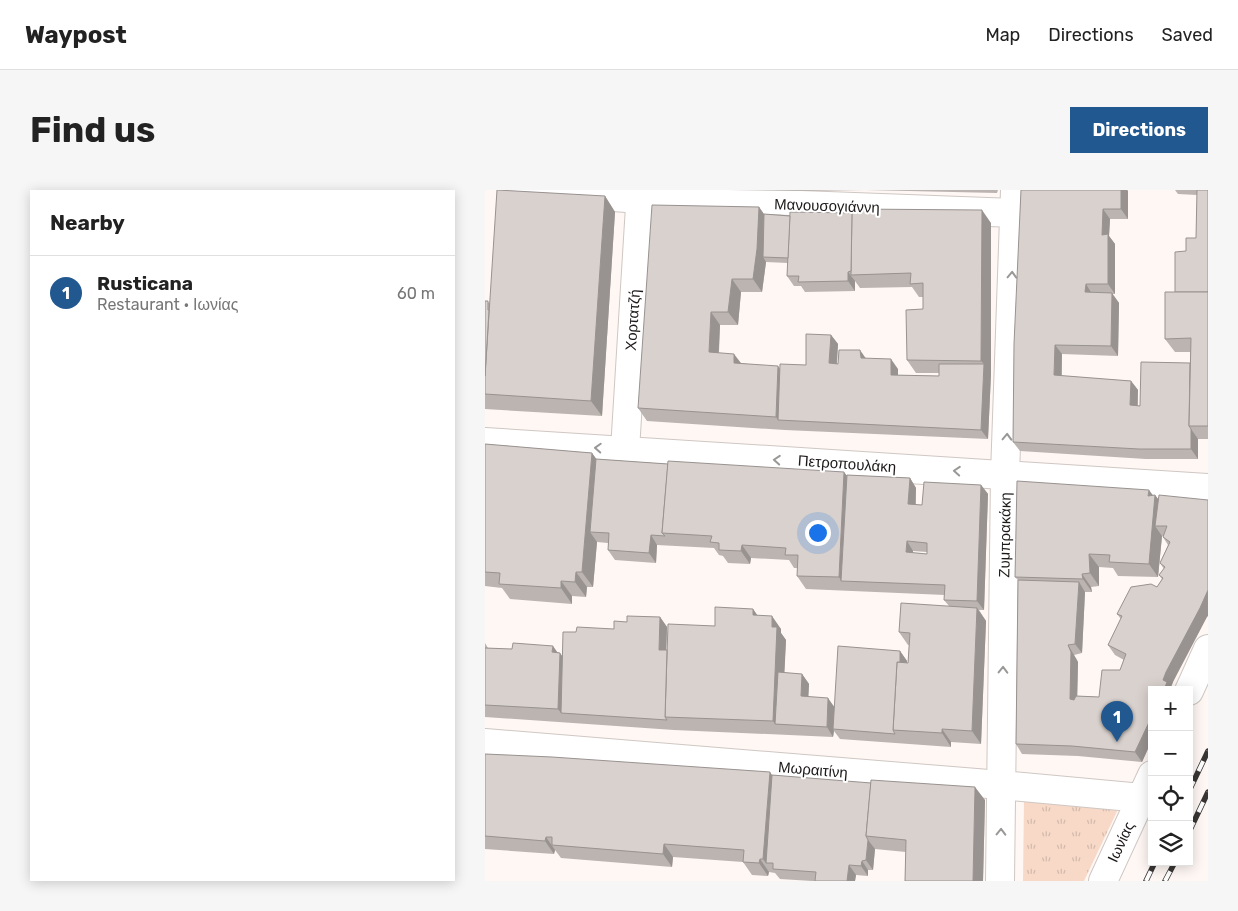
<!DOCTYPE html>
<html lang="en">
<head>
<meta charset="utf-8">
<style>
  :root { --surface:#fff; --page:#f6f6f6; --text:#222; --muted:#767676; --line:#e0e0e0; --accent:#225890 }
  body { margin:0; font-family:Rubik,sans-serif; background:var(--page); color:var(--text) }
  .controls { position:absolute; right:15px; bottom:15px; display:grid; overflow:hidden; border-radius:0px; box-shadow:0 2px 12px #0003 }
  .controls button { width:45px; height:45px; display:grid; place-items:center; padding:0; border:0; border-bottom:1px solid var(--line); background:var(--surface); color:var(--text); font:25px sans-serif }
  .you { position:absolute; left:332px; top:342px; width:18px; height:18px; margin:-12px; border:4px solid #fff; border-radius:50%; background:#1a73e8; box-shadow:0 0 0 8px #1a73e833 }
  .badge { display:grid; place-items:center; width:32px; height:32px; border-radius:50%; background:var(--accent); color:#fff; font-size:16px; font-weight:700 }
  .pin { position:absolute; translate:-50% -41px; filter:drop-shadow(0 1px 2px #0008) }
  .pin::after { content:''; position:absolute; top:26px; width:18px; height:15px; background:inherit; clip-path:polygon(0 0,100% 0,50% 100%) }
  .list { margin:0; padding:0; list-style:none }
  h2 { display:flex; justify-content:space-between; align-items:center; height:65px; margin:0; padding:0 20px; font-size:21px }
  h2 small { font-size:16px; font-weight:400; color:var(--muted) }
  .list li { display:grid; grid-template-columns:32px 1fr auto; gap:15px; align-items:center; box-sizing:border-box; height:75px; padding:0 20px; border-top:1px solid var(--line) }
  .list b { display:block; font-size:19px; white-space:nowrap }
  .list p { margin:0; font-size:16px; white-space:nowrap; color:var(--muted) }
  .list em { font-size:16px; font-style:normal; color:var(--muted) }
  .icon { flex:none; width:28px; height:28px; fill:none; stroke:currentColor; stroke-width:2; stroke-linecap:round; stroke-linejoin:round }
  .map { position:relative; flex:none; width:723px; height:691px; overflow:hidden; border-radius:0px }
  header { display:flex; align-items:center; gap:30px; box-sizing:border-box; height:70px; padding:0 25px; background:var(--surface); border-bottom:1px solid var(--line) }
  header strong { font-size:24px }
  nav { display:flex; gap:28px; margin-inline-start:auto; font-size:18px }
  .intro { display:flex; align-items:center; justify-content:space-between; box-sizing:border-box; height:120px; padding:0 30px }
  h1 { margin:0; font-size:35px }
  .button { padding:12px 22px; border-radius:0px; background:var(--accent); color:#fff; font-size:18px; font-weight:700 }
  main { display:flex; gap:30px; padding:0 30px }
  aside { flex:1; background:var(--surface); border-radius:0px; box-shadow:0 2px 12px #0003 }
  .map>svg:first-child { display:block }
</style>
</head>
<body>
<header>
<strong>Waypost</strong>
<nav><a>Map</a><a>Directions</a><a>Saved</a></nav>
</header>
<div class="intro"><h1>Find us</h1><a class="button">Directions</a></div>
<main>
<aside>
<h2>Nearby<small></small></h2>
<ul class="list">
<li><span class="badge">1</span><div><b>Rusticana</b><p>Restaurant · Ιωνίας</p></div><em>60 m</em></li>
</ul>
</aside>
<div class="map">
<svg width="723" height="691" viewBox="0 0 723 691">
  <defs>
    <pattern id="grass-tufts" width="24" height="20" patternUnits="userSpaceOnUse" patternTransform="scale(1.25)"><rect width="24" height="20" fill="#f8d9c8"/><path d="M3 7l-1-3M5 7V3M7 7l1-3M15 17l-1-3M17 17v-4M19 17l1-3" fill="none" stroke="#d4baab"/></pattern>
  </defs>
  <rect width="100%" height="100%" fill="#fef7f3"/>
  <!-- grass -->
  <path fill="url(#grass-tufts)" d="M539 611 636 613 599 691H538Z"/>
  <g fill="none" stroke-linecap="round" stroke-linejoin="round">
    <defs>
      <g id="street">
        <path d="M35 0 155 9 530 23"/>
        <path d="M0 252 723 298"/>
        <path d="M140 260 156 0"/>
        <path d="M704 501 723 459"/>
        <path d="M0 553 516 595 657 608"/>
        <path d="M515 691 520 284 530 0"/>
        <path d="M618 691 667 585"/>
      </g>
    </defs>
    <!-- street casing -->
    <use href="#street" stroke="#cfc7c3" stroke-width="30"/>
    <!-- street -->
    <use href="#street" stroke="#fff" stroke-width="28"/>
    <defs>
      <g id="rail">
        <path d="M704 601 723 561"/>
        <path d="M704 642 723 602"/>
        <path d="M661 691 670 672"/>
        <path d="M680 691 690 672"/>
      </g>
    </defs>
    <!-- rail casing -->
    <use href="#rail" stroke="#383534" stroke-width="5.5"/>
    <!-- rail -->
    <use href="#rail" stroke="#fff" stroke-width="4" stroke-dasharray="11" stroke-linecap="butt"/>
  </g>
  <!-- wall -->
  <g fill="#bbb4b0" fill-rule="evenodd">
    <path d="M244 0H513L512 3 380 0 319 1Z"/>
    <path d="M536 0H642L643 1V29H625L624 46 630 54V104H627L634 113 633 166 577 164V186L646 191 653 200V216H655L705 173V162H690L680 149 690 102 701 61 711 48 712 5 693 4 690 0H723V249H713V269H661L535 261 528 252Z"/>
    <path d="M120 6 130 22 117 226 0 219V111L5 113Z"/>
    <path d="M274 17 279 24 506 33V184L503 249 300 240 162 231 153 218ZM281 72 303 73 302 86 309 96H316L320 102 370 101V91L375 98 427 97 434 107H438V119L422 170 431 183H454V186L413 185V179L381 169 352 174 353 154 346 145 321 175 295 179 256 173 234 163 235 135H253L256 102H277Z"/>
    <path d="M0 254 107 263 111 269 183 274 362 285 425 288 431 298V315H437L496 295 503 304 499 420H494L501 431 496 554 466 552V557L355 549 349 541 348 547 189 540 0 527V453L3 458 73 462 77 466 91 442 129 439 142 432 175 427 182 437 181 460 268 419 272 425 296 439V443L301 450 299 483 317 484 324 494 323 507 349 516 415 461 422 471V473H423L424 455H423L414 442 464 416 459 410 460 405 321 399 312 386V378H309L304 370 266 368 265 374 243 373 238 366 234 365 229 358 172 355 171 373 130 370 123 360V353L112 352 108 397H102L101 407 87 406V414L25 409 17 398 0 396ZM428 361 442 362V364L428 363Z"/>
    <path d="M670 305 674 310H723L688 492 686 497 688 500H667V550L657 572 593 566 537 564 531 554 533 390 530 387 668 306ZM677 346H678V347L683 355 675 373 679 379 674 385 677 389 672 397 632 424 636 429 623 455 630 465 639 470 635 480 614 507 592 506 593 472 589 465 597 463 600 402H607L606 397 614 396V377L628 378 633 386 673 387Z"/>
    <path d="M0 564 287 585 500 610 498 691H420L421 662 390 659 388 680H383V686L371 685 370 691H327L295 689 290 683 284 682 283 686 267 685 258 672 188 667 187 677 76 668 70 660 69 664 0 659Z"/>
  </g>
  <!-- shaded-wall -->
  <g fill="#989290">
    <path d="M636 0H642L643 1V29L636 19Z"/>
    <path d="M120 6 130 22 117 226 106 211Z"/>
    <path d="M274 17 283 30 278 67 281 72 277 102 268 89Z"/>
    <path d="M618 19 625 29 624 46 630 54V104L623 94 617 45Z"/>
    <path d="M497 20 506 33V184L503 249 496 240 499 174 496 171Z"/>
    <path d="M363 82 370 91V101L363 91Z"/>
    <path d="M247 89 256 102 253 135 243 122Z"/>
    <path d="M601 94 607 104 600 102Z"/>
    <path d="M627 103 634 113 633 166 626 156Z"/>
    <path d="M226 122 235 135 233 175 224 162Z"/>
    <path d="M346 145 353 154 351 183 344 173Z"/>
    <path d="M570 155 577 164 576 195 569 185Z"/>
    <path d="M375 160 382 170 376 168Z"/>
    <path d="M249 164 259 177 249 173Z"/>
    <path d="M406 169 413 179V194L406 185Z"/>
    <path d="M293 176 302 189 293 230 291 227Z"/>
    <path d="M646 191 653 200 652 224 645 215Z"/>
    <path d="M706 239 713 249V269L706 259Z"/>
    <path d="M107 263 118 278 105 342 112 352 108 397 97 382Z"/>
    <path d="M359 282 369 295 356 391 354 387Z"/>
    <path d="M425 288 431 298 430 324 423 314Z"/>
    <path d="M496 295 503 304 499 420 492 411Z"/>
    <path d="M664 300 670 308V305L680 318 670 336 677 346 673 387 664 374 663 306Z"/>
    <path d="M166 345 172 355 171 373 164 363Z"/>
    <path d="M422 351 428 361V372L421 362Z"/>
    <path d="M257 355 266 368 265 374 256 361Z"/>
    <path d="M604 364 614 377V396L605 383Z"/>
    <path d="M91 382 102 397 101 407 90 392Z"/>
    <path d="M597 384 606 397 607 402 598 389Z"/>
    <path d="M76 391 87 406V414L76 398Z"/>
    <path d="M594 392 600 402 597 463 590 454Z"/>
    <path d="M723 400V426L722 427 688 492 686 497 688 500H679L678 490 681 482Z"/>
    <path d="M492 418 501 431 496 554 487 541Z"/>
    <path d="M268 419 277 432 268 425Z"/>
    <path d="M287 426 296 439V443L301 450 297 535 290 534 288 531Z"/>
    <path d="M175 427 182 437 181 469 174 460Z"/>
    <path d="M583 455 589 465 593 472 592 519 585 509Z"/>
    <path d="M68 456 75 466V463L84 476 76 523 73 519 67 462Z"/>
    <path d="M415 461 422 471 418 541 410 540Z"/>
    <path d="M317 484 324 494 323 516 316 506Z"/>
    <path d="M343 508 350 518 348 539 349 541 348 547 342 537Z"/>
    <path d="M667 526V550L657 572 650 562Z"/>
    <path d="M457 539 466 552V557L457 543Z"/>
    <path d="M285 582 294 595 288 673H281L278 669Z"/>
    <path d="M490 597 500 610 498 691H488Z"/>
    <path d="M61 647 70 660 69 664 60 651Z"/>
    <path d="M383 650 390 659 388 680 381 670Z"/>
    <path d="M179 654 188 667 187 677 178 664Z"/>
    <path d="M275 669 284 682 283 686 274 673Z"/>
    <path d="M377 671 383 680V686L376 676Z"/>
    <path d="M364 675 371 685 370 691H362Z"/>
  </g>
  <!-- building -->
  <g fill="#d9d1cd" stroke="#989290" fill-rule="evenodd">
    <path d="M12 0 120 6 106 211 0 204V186Z"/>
    <path d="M536 0H636V19H618L617 45 623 44V94H601L600 102 627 103 626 156 570 155 569 185 646 191 645 215 655 216 656 172 705 173 704 236 706 239V259H654L528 252 529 154Z"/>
    <path d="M712 0H723V102H690V62L701 61V48H711Z"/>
    <path d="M167 15 274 17 272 59 268 89H247L243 122H226L224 162 249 164V173L293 176 291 227 153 218Z"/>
    <path d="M367 19 497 20 496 171 422 170 421 120 438 119V93L425 94 426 83 366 85Z"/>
    <path d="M305 22 367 23 366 81 363 82V91L313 92 314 86H302Z"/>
    <path d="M279 24 305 26 303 68 278 67Z"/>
    <path d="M680 102H723V236H704L706 148 680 149Z"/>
    <path d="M0 111H3V120H4L0 186Z"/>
    <path d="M321 144 346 145 344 173 353 174 354 160H375L376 168 406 169V185L454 186V174H499L496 240 293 230 295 174 321 175Z"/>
    <path d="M0 254 107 263 97 382H91L90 392 76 391V398L14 394 15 383 0 382Z"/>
    <path d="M111 269 183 274 177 343 180 346 166 345 164 363 123 360 124 343 105 342Z"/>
    <path d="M183 271 359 282 354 387 312 386 313 365H300L301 358 257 355 256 361 234 360V353L225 352 227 346 177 343Z"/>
    <path d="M362 285 425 288 423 314 437 315 439 292 496 295 492 411 459 410 460 395 356 391ZM422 351 442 353V364L421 362Z"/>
    <path d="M532 291 664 300 663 306 670 305 664 374 624 372 625 365 604 364 605 383 597 384 598 389 530 387Z"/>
    <path d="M674 305 723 310V400L715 418 681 482 678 490 682 492 679 500H667V526L650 562 587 556 531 554 533 390 594 392 590 454 583 455 586 462 585 509 589 510 591 506 614 507 617 480H635L641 464 623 455 637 426 632 424 646 397 666 394 672 397 678 388 674 385 680 377 675 373 685 352 678 347 682 336H670Z"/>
    <path d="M416 413 492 418 487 541 457 539V543L408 540 412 472 423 473 425 443 414 442Z"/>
    <path d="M230 417 268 419V425L287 426V437H292L288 531 180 527 183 434 230 436Z"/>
    <path d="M142 426 175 427 174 460H182L180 527 182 530 76 523 78 442H91L92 437 129 439V431L142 432Z"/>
    <path d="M28 453 68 456 67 462 75 463 73 519 0 515V458L27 459Z"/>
    <path d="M353 456 415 461V472H412L408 540 410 544 348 539Z"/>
    <path d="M293 482 317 484 316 506 343 508 342 537 290 534Z"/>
    <path d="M0 564 67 567 285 582 278 669H275L274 673 258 672 259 660 179 654 178 664 67 655V647H61L60 651 0 646Z"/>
    <path d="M287 585 386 593 381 646 383 650 381 670 377 671 376 676 364 675 362 691H330L331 682 288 679V673H281Z"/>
    <path d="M386 590 490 597 488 691H420L421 650 381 646Z"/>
  </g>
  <!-- one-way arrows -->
  <defs><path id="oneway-chevron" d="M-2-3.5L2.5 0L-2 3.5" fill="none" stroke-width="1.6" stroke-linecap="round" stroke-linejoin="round" transform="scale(1.25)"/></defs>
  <g stroke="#999897">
    <use href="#oneway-chevron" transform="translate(527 85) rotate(-88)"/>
    <use href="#oneway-chevron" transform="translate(522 247) rotate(-88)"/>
    <use href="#oneway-chevron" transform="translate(113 258) rotate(-177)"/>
    <use href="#oneway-chevron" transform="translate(292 270) rotate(-176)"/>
    <use href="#oneway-chevron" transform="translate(472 281) rotate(-176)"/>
    <use href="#oneway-chevron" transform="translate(518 480) rotate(-89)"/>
    <use href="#oneway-chevron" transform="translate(516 642) rotate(-89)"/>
  </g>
  <g text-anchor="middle" stroke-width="4" stroke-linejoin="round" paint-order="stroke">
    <!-- street labels -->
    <g font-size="15" fill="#1c1918" stroke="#fff">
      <text transform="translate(342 16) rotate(2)" y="5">Μανουσογιάννη</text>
      <text transform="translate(148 130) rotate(-86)" y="5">Χορτατζή</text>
      <text transform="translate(362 274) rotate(4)" y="5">Πετροπουλάκη</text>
      <text transform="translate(520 345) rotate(-89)" y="5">Ζυμπρακάκη</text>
      <text transform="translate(328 580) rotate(5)" y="5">Μωραιτίνη</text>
      <text transform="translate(636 652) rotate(-65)" y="5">Ιωνίας</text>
    </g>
  </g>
</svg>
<div class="controls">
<button>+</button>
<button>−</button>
<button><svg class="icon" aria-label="locate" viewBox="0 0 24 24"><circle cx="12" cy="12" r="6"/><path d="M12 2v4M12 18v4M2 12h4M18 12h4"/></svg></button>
<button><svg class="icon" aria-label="layers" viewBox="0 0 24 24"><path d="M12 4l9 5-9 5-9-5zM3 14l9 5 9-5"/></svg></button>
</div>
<div class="you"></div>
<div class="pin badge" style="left:632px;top:552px">1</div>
</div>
</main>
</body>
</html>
